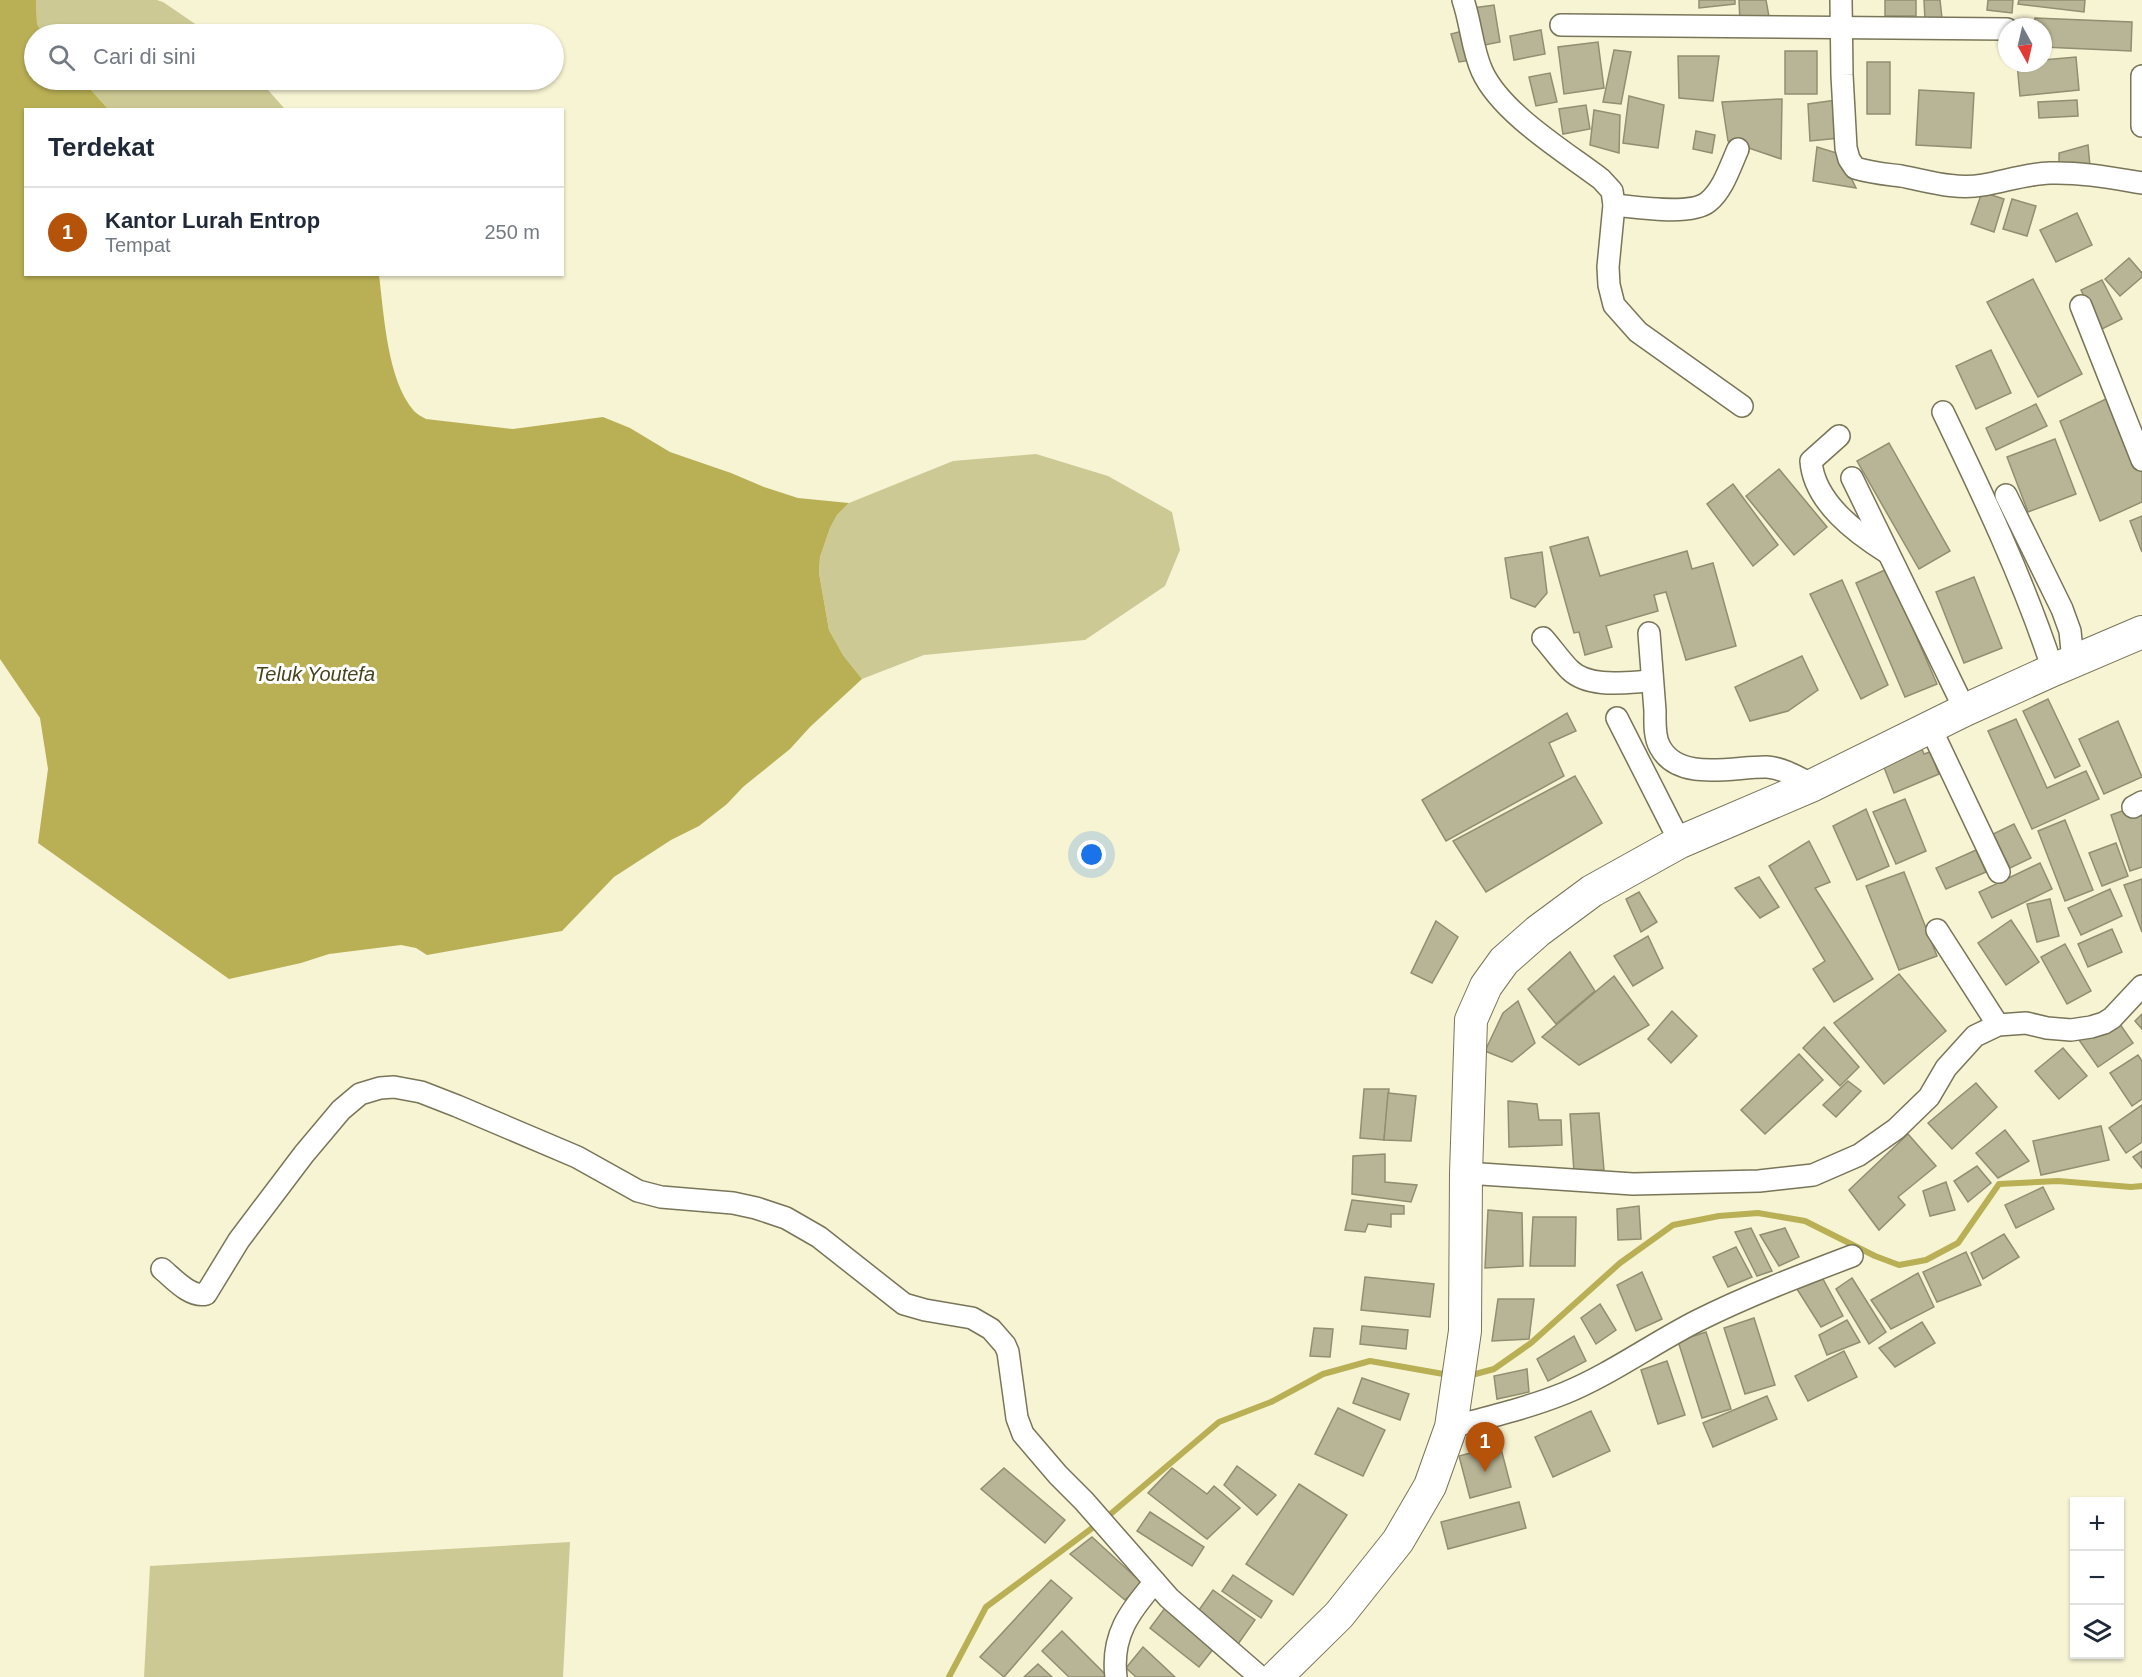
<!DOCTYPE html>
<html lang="id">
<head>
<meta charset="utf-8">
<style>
  :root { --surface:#fff; --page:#f6f6f7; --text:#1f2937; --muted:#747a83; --line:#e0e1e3; --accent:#b45309 }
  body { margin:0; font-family:Helvetica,sans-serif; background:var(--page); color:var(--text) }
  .controls { position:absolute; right:18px; bottom:18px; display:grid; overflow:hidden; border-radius:0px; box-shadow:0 2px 4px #0004 }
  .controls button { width:54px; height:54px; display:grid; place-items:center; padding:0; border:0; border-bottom:2px solid var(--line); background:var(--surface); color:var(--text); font:30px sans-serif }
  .compass { position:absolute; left:1998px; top:18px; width:54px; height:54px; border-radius:50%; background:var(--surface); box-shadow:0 2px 4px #0004; rotate:172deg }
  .you { position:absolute; left:1092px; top:855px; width:21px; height:21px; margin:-15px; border:4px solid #fff; border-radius:50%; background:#1a73e8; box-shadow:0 0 0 9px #1a73e833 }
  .badge { display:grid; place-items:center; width:39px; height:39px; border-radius:50%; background:var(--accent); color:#fff; font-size:20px; font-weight:700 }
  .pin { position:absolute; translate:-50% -50px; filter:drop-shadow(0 2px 3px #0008) }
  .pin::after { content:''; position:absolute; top:32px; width:21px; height:18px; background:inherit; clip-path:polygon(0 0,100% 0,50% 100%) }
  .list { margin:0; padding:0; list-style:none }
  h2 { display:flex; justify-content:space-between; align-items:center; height:78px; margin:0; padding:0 24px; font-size:26px }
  h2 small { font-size:20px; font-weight:400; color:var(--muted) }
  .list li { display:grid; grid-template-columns:39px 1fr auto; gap:18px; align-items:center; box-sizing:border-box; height:90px; padding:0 24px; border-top:2px solid var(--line) }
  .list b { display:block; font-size:22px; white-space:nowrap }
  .list p { margin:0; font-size:20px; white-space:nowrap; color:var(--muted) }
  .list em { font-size:20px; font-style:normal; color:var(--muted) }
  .icon { flex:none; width:33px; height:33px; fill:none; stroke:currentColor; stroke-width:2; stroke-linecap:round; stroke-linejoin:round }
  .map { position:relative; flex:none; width:2142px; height:1677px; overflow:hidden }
  .search { position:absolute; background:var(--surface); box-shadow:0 2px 4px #0004; left:24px; top:24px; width:540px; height:66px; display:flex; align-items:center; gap:15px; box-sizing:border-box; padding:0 21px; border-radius:33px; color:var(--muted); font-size:22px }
  .panel { position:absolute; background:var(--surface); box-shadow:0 2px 4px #0004; left:24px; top:108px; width:540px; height:168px; border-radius:0px }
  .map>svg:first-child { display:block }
</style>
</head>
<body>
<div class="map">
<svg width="2142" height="1677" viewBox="0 0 2142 1677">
  <rect width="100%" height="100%" fill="#f7f4d4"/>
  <!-- green -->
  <g fill="#cdc995">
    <path d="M36 0H157L163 2 210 34H43L37 24Z"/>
    <path d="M82 80H259L285 109H108Z"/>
    <path d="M1036 454 1108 476 1172 512 1180 550 1165 586 1085 640 924 655 862 679 843 655 829 630 819 573 820 557 830 528 837 515 849 503 953 461Z"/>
    <path d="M570 1542 563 1677H144L150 1566Z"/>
  </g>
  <!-- water -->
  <path fill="#b9af55" d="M0 0H36L37 24 43 34H34V80H82L108 109 26 110V274L379 275C384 314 387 380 414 411 417 414 422 417 426 419L513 429 603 417 630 428 670 452 731 473 764 487 798 498 849 503 837 515 830 528 820 557 819 573 829 630 843 655 862 679 810 727 790 749 743 787 727 804 699 826 671 840 614 877 562 931 427 955 416 948 401 945 329 954 301 963 229 979 38 843 48 769 40 718 0 659Z"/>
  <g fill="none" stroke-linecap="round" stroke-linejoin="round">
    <!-- stream -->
    <g stroke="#b9af55" stroke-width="6">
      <path d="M1468 1376 1494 1369 1531 1343 1620 1263 1673 1225 1719 1216 1758 1213 1805 1221 1875 1256 1899 1265 1926 1260 1958 1243 1999 1184 2058 1181 2131 1187 2142 1186"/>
      <path d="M949 1677 986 1607 1107 1517 1219 1422 1271 1402 1323 1374 1370 1361 1449 1375"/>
    </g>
  </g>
  <!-- building -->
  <g fill="#b7b596" stroke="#918e71" stroke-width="1.5">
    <path d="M1699 0H1735V4L1699 8Z"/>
    <path d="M1739 0H1766L1770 22H1740Z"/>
    <rect x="1885" y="0" width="31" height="16"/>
    <path d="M1924 0H1940L1942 18 1925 20Z"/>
    <path d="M1988 0H2013L2012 13 1987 10Z"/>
    <path d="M2019 0H2085L2084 12 2018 4Z"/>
    <path d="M1494 5 1500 42 1479 46 1473 8Z"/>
    <path d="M2035 18 2132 22 2131 51 2043 47V27H2034Z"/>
    <path d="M1541 30 1545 54 1514 60 1510 36Z"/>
    <path d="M1463 31 1472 60 1459 62 1451 34Z"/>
    <path d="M1598 42 1604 88 1564 94 1558 47Z"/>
    <path d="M1614 50 1631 52 1621 104 1603 102Z"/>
    <rect x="1785" y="51" width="32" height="43"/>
    <path d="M1678 56H1719L1713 101 1679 98Z"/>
    <path d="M2076 57 2079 90 2020 96 2017 63H2043V60Z"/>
    <rect x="1867" y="62" width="23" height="52"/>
    <path d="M1550 73 1557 102 1536 106 1529 77Z"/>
    <path d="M1919 90 1974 93 1971 148 1916 145Z"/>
    <path d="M1629 96 1664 105 1658 148 1623 143Z"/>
    <path d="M1782 99 1781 159 1728 141 1722 102Z"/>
    <path d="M1836 100 1840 138 1810 141 1808 104Z"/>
    <path d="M2077 100 2078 116 2039 118 2038 102Z"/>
    <path d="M1586 105 1590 129 1563 134 1559 109Z"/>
    <path d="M1594 110 1620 115 1619 153 1590 145Z"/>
    <path d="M1696 131 1715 135 1712 153 1693 149Z"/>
    <path d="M2088 145 2090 166 2059 165V153Z"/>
    <path d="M1817 147 1840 154 1856 188 1813 181Z"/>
    <path d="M1982 192 2004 199 1994 232 1971 224Z"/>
    <path d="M2012 199 2036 206 2027 236 2003 229Z"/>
    <path d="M2077 213 2092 245 2056 262 2040 230Z"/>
    <path d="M2129 258 2142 273V277L2120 296 2105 279Z"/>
    <path d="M2033 279 2082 374 2038 397 1987 302Z"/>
    <path d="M2102 280 2122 319 2100 330 2081 290Z"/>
    <path d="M1991 350 2011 393 1976 409 1956 366Z"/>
    <path d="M2110 397 2142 472V502L2100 521 2060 421Z"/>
    <path d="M2036 404 2047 426 1996 450 1986 428Z"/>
    <path d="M2055 439 2076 494 2028 512 2007 457Z"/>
    <path d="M1889 443 1950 551 1919 569 1857 461Z"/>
    <path d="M1779 469 1827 527 1794 555 1746 496Z"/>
    <path d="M1733 484 1778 545 1753 566 1707 504Z"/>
    <path d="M2142 516V552L2130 521Z"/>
    <path d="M1588 537 1600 576 1687 551 1692 569 1713 563 1736 646 1686 660 1666 592 1654 595 1658 611 1606 626 1612 647 1585 655 1579 632 1574 633 1550 547Z"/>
    <path d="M1542 552 1547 593 1535 607 1511 598 1505 558Z"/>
    <path d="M1887 569 1937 684 1905 697 1856 583Z"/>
    <path d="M1974 577 2002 648 1964 663 1936 592Z"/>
    <path d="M1842 580 1888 685 1861 699 1810 594Z"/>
    <path d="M1802 656 1818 690 1788 711 1750 721 1735 687Z"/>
    <path d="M2048 699 2080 766 2055 778 2023 711Z"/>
    <path d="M1567 713 1576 731 1549 743 1564 776 1446 841 1422 800Z"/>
    <path d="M2016 719 2047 788 2086 771 2099 799 2032 829 1988 731Z"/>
    <path d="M2118 721 2142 777 2104 794 2079 739Z"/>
    <path d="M1921 747 1924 754 1930 752 1939 774 1894 793 1883 765Z"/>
    <path d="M1575 776 1602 823 1486 892 1453 841Z"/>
    <path d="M1905 799 1926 851 1896 864 1873 812Z"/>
    <path d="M2142 804V867L2130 871 2111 815Z"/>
    <path d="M1866 809 1889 866 1857 880 1833 826Z"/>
    <path d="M2065 820 2093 890 2065 901 2038 831Z"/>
    <path d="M2014 824 2031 858 2010 868 1993 834Z"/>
    <path d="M1809 841 1830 882 1815 888 1873 979 1834 1002 1813 969 1825 961 1769 866Z"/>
    <path d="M2116 843 2128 876 2102 886 2089 853Z"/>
    <path d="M1976 850 1986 872 1946 889 1936 868Z"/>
    <path d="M2040 863 2052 889 1992 918 1979 892Z"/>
    <path d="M1904 872 1937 956 1899 970 1866 886Z"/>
    <path d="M1759 877 1779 907 1760 918 1735 888Z"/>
    <path d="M2142 879V932L2124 885Z"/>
    <path d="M2110 889 2122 916 2081 935 2068 908Z"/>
    <path d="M1639 892 1657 922 1641 932 1626 899Z"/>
    <path d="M2050 899 2059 936 2037 942 2027 904Z"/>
    <path d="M2011 920 2039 962 2006 985 1978 943Z"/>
    <path d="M1436 921 1458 937 1432 983 1411 973Z"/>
    <path d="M2112 929 2122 952 2088 967 2078 944Z"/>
    <path d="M1648 936 1663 968 1633 986 1614 956Z"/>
    <path d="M2065 944 2091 991 2067 1004 2041 957Z"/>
    <path d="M1570 952 1595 991 1556 1024 1528 989Z"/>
    <path d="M1899 974 1946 1031 1884 1084 1834 1023Z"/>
    <path d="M1614 976 1649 1025 1579 1065 1542 1037Z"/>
    <path d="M1518 1001 1535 1043 1512 1062 1485 1051 1503 1013Z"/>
    <path d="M1672 1011 1697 1036 1671 1063 1648 1039Z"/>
    <path d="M2142 1014V1029L2135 1021Z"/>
    <path d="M2115 1017 2133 1043 2098 1067 2079 1040Z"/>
    <path d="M1824 1027 1859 1067 1840 1086 1803 1048Z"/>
    <path d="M2063 1048 2087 1076 2059 1099 2035 1071Z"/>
    <path d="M1799 1054 1823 1080 1765 1134 1741 1110Z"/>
    <path d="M2138 1055 2142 1061V1099L2132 1106 2110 1073Z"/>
    <path d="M1848 1081 1861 1091 1836 1117 1823 1105Z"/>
    <path d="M1976 1083 1997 1107 1952 1149 1928 1123Z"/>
    <path d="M1364 1089H1389L1384 1140 1360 1138Z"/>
    <path d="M1388 1093 1416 1096 1411 1141 1384 1140Z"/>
    <path d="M1508 1101 1537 1104 1539 1120H1561L1562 1145 1509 1147Z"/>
    <path d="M2142 1105V1142L2126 1153 2109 1128Z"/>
    <path d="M1599 1113 1604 1170 1574 1172 1570 1114Z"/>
    <path d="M2101 1126 2109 1160 2041 1175 2033 1141Z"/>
    <path d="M2005 1130 2029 1161 1998 1178 1976 1153Z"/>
    <path d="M1908 1134 1936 1166 1898 1197 1905 1205 1879 1230 1849 1190Z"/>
    <path d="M2142 1151V1168L2133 1157Z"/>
    <path d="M1385 1154V1182L1417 1185 1411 1202 1352 1194 1353 1156Z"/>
    <path d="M1977 1166 1991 1183 1968 1202 1954 1181Z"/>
    <path d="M1946 1182 1955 1210 1930 1216 1923 1191Z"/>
    <path d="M2043 1187 2054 1209 2016 1228 2005 1205Z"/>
    <path d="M1352 1200 1404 1206V1214H1391V1227L1368 1224 1365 1232 1345 1230Z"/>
    <path d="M1639 1206 1641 1239 1618 1240 1617 1209Z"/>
    <path d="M1488 1210 1522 1213 1523 1266 1485 1268Z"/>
    <path d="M1533 1217H1576L1575 1266H1530Z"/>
    <path d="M1751 1228 1772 1271 1757 1276 1735 1232Z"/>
    <path d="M1785 1228 1799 1257 1779 1266 1760 1235Z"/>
    <path d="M2004 1234 2019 1257 1983 1279 1971 1253Z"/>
    <path d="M1736 1247 1752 1277 1728 1287 1713 1257Z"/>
    <path d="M1966 1252 1981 1285 1937 1302 1923 1272Z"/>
    <path d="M1642 1272 1662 1319 1636 1331 1617 1285Z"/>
    <path d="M1918 1273 1934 1307 1891 1329 1871 1300Z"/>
    <path d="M1365 1277 1434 1284 1430 1317 1361 1310Z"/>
    <path d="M1852 1278 1886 1332 1869 1344 1836 1289Z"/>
    <path d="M1823 1279 1843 1316 1821 1327 1797 1289Z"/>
    <path d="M1498 1299H1534L1529 1339 1492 1341Z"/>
    <path d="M1600 1304 1616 1330 1596 1344 1581 1318Z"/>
    <path d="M1754 1318 1775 1385 1745 1394 1724 1328Z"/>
    <path d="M1847 1320 1860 1342 1827 1355 1819 1335Z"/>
    <path d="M1922 1322 1935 1343 1895 1367 1879 1348Z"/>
    <path d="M1362 1326 1408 1330 1406 1349 1360 1344Z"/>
    <path d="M1314 1328 1333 1329 1330 1357 1310 1356Z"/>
    <path d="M1706 1332 1731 1409 1702 1418 1678 1341Z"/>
    <path d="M1574 1336 1586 1361 1548 1381 1537 1359Z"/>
    <path d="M1844 1351 1857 1377 1808 1401 1795 1376Z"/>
    <path d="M1667 1361 1685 1415 1658 1424 1641 1370Z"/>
    <path d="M1527 1369 1529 1392 1497 1399 1494 1376Z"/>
    <path d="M1362 1378 1409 1394 1400 1420 1353 1403Z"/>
    <path d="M1767 1396 1777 1419 1713 1447 1703 1423Z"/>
    <path d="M1338 1408 1385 1430 1363 1476 1315 1454Z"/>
    <path d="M1591 1411 1610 1451 1553 1477 1535 1437Z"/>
    <path d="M1500 1445 1511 1487 1470 1498 1459 1456Z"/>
    <path d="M1237 1466 1276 1495 1257 1515 1224 1485Z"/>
    <path d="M1004 1468 1065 1520 1045 1543 981 1489Z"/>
    <path d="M1172 1468 1207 1494 1214 1486 1240 1508 1207 1539 1148 1493Z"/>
    <path d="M1299 1484 1347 1515 1293 1595 1246 1564Z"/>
    <path d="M1519 1502 1526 1528 1448 1549 1441 1522Z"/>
    <path d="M1150 1512 1204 1547 1192 1566 1137 1531Z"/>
    <path d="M1092 1537 1142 1583 1125 1600 1070 1554Z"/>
    <path d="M1233 1575 1272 1601 1261 1618 1222 1591Z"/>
    <path d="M1051 1580 1072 1598 1004 1677 980 1657Z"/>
    <path d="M1213 1590 1255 1620 1236 1647 1194 1617Z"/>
    <path d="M1165 1608 1214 1648 1199 1667 1150 1628Z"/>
    <path d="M1062 1631 1108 1677H1069L1042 1651Z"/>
    <path d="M1143 1647 1175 1677H1136L1126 1668Z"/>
    <path d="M1038 1664 1052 1677H1024Z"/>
  </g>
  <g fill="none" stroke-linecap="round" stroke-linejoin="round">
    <defs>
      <g id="minor">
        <path d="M1463 0C1471 23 1472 49 1482 71 1501 113 1564 151 1601 179L1612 191 1614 205 1608 267 1609 285 1614 305 1638 332 1742 406"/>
        <path d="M1841 0 1842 75 1846 148 1849 159 1855 168C1871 173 1885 174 1901 176 1928 181 1955 190 1983 185 2006 181 2026 174 2050 173 2081 172 2112 178 2142 183"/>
        <path d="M1561 25 2007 29"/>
        <path d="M2142 76V126"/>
        <path d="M1614 205C1636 207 1691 216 1708 202 1723 190 1730 167 1738 149"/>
        <path d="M2081 306 2142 460"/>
        <path d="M1943 412C1984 497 2024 581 2053 670"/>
        <path d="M1839 436 1811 461C1814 502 1856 533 1888 553"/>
        <path d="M1852 478 1965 710"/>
        <path d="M2006 495 2062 609 2070 631 2073 661"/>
        <path d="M1649 633C1651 659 1653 685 1655 711 1655 721 1654 737 1660 747 1679 783 1735 766 1767 767 1783 768 1799 778 1813 785"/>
        <path d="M1543 638C1552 648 1560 660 1570 670 1590 689 1628 682 1652 681"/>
        <path d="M1617 718 1680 842"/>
        <path d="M1931 729 1999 872"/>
        <path d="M2133 807 2142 802"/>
        <path d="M1937 930 1998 1025"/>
        <path d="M1466 1173 1633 1184 1759 1181 1813 1175 1859 1155 1896 1129 1929 1097 1946 1068 1975 1036 1998 1025 2026 1023 2047 1028 2071 1030 2091 1027 2104 1023 2112 1018 2142 986"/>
        <path d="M162 1269C173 1278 190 1298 206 1294L239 1240 304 1154 341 1110 360 1094 380 1088 394 1087 421 1092 457 1106 577 1157 638 1191 661 1197 733 1203 756 1208 786 1218 819 1237 904 1304 925 1310 972 1318 991 1329 1005 1345 1008 1352 1017 1418 1023 1434 1058 1475 1084 1501 1169 1598 1260 1677"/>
        <path d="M1451 1427C1489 1417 1528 1408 1565 1393 1611 1374 1652 1344 1697 1321 1747 1296 1799 1276 1852 1256"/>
        <path d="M1116 1677C1111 1636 1129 1612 1155 1582"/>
      </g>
      <path id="highway" d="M1276 1677 1339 1615 1398 1541 1430 1486 1451 1427 1465 1331 1466 1173 1471 1020 1486 986 1504 961 1538 931 1592 891 1680 842 1813 785 1965 710 2053 670 2142 632"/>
    </defs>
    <!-- minor casing -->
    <use href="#minor" stroke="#787559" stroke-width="24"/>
    <!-- highway casing -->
    <use href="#highway" stroke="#787559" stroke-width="34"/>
    <!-- minor -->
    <use href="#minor" stroke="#fff" stroke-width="21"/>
    <!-- highway -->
    <use href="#highway" stroke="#fff" stroke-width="32"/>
  </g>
  <g text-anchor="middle" stroke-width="6" stroke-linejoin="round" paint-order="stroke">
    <!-- water labels -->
    <g font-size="20" font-style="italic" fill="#47431d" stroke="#fff">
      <text x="315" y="681">Teluk Youtefa</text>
    </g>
  </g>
</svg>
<div class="controls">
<button>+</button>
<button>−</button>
<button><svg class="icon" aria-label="layers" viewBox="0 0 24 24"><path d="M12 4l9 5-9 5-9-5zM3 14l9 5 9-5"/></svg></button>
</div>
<svg class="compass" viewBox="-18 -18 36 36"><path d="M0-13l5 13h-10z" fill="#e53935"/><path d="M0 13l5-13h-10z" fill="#747a83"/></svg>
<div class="you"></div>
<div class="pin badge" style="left:1485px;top:1472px">1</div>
<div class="search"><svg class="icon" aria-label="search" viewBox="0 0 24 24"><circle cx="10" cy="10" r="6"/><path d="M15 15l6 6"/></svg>Cari di sini</div>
<section class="panel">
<h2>Terdekat<small></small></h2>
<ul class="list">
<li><span class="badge">1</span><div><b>Kantor Lurah Entrop</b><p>Tempat</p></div><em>250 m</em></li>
</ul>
</section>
</div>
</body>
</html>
